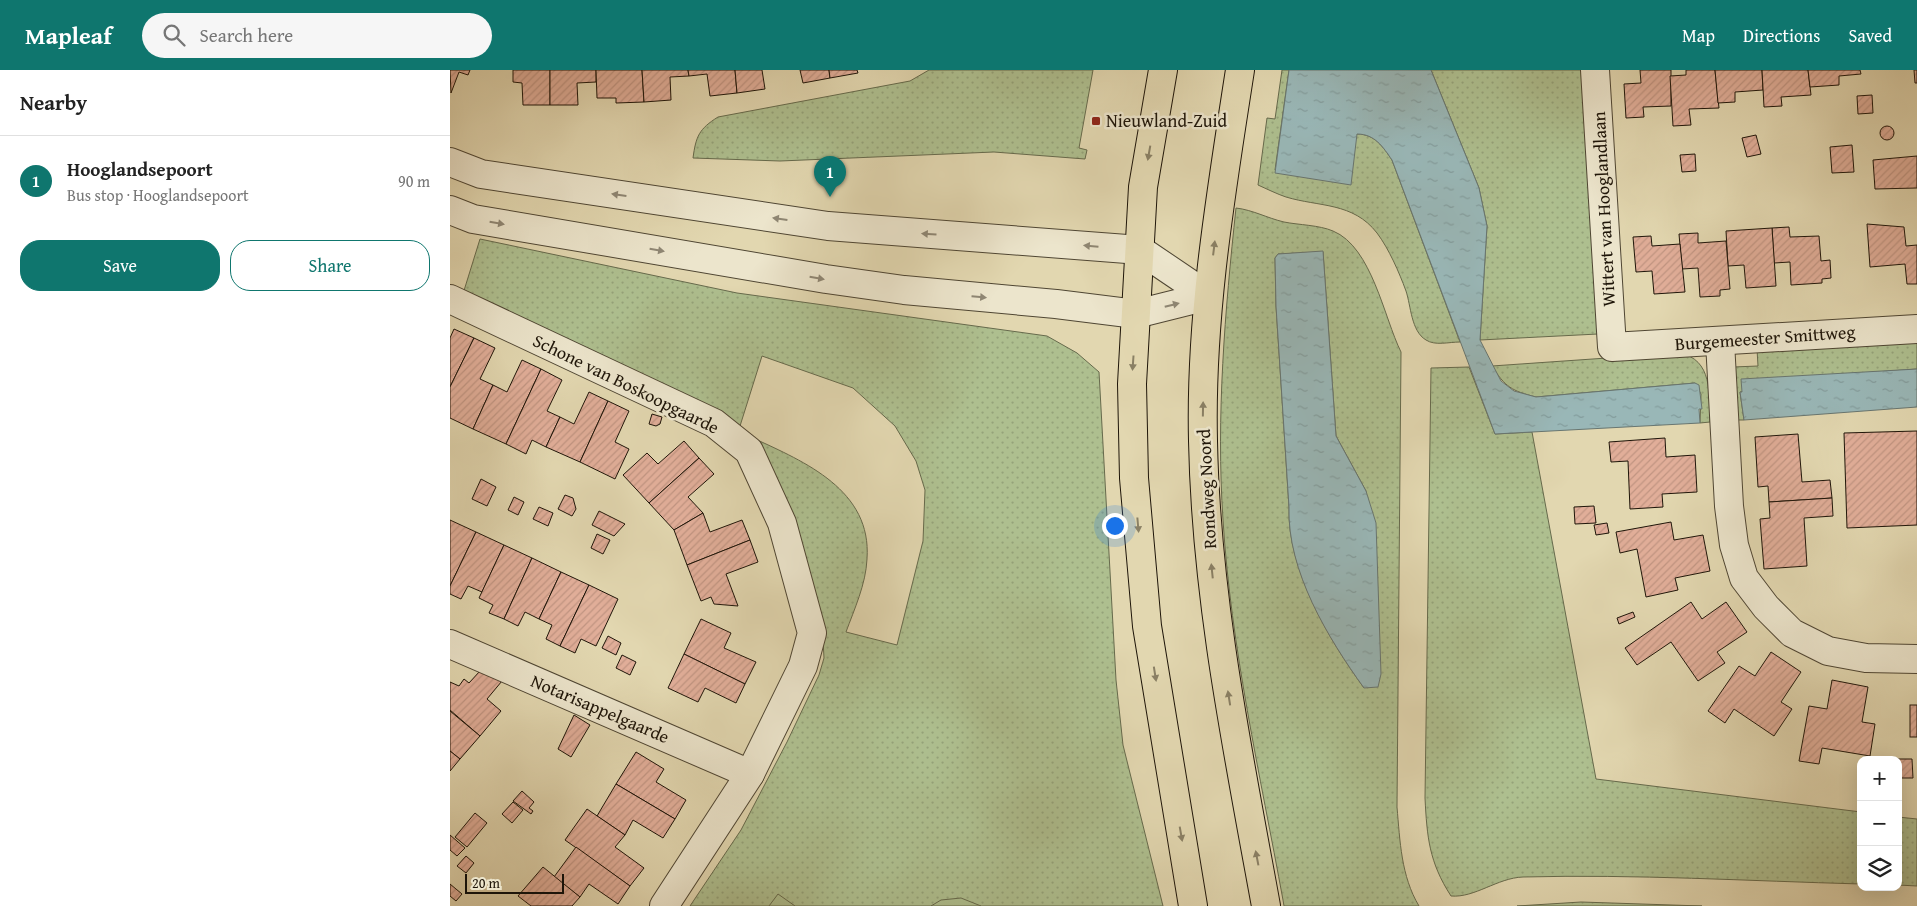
<!DOCTYPE html>
<html lang="en">
<head>
<meta charset="utf-8">
<style>
  :root { --surface:#fff; --page:#f6f6f6; --text:#222; --muted:#767676; --line:#e0e0e0; --accent:#0f766e }
  body { margin:0; font-family:"Gentium Book Plus",serif; background:var(--page); color:var(--text) }
  .controls { position:absolute; right:15px; bottom:15px; display:grid; overflow:hidden; border-radius:10px; box-shadow:0 5px 20px #0002 }
  .controls button { width:45px; height:45px; display:grid; place-items:center; padding:0; border:0; border-bottom:1px solid var(--line); background:var(--surface); color:var(--text); font:25px sans-serif }
  .scale { position:absolute; left:15px; bottom:12px; width:99px; box-sizing:border-box; padding-left:5px; border:2px solid #1e1509; border-top:0; font-size:14px; line-height:18px; white-space:nowrap; color:#1e1509; -webkit-text-stroke:4px #ece5cc; paint-order:stroke }
  .you { position:absolute; left:664px; top:455px; width:18px; height:18px; margin:-12px; border:4px solid #fff; border-radius:50%; background:#1a73e8; box-shadow:0 0 0 8px #1a73e833 }
  .badge { display:grid; place-items:center; width:32px; height:32px; border-radius:50%; background:var(--accent); color:#fff; font-size:16px; font-weight:700 }
  .pin { position:absolute; translate:-50% -41px; filter:drop-shadow(0 1px 2px #0008) }
  .pin::after { content:''; position:absolute; top:26px; width:18px; height:15px; background:inherit; clip-path:polygon(0 0,100% 0,50% 100%) }
  .list { margin:0; padding:0; list-style:none }
  h2 { display:flex; justify-content:space-between; align-items:center; height:65px; margin:0; padding:0 20px; font-size:21px }
  h2 small { font-size:16px; font-weight:400; color:var(--muted) }
  .list li { display:grid; grid-template-columns:32px 1fr auto; gap:15px; align-items:center; box-sizing:border-box; height:90px; padding:0 20px; border-top:1px solid var(--line) }
  .list b { display:block; font-size:19px; white-space:nowrap }
  .list p { margin:0; font-size:16px; white-space:nowrap; color:var(--muted) }
  .list em { font-size:16px; font-style:normal; color:var(--muted) }
  .actions { display:flex; gap:10px; padding:15px 20px }
  .actions a { flex:1; padding:11px 0; border:1px solid var(--accent); border-radius:20px; text-align:center; font-size:18px; color:var(--accent) }
  .actions .main { background:var(--accent); color:#fff }
  .icon { flex:none; width:28px; height:28px; fill:none; stroke:currentColor; stroke-width:2; stroke-linecap:round; stroke-linejoin:round }
  .map { position:relative; flex:none; width:1467px; height:836px; overflow:hidden }
  header { display:flex; align-items:center; gap:30px; box-sizing:border-box; height:70px; padding:0 25px; background:var(--accent); color:#fff }
  header strong { font-size:24px }
  nav { display:flex; gap:28px; margin-inline-start:auto; font-size:18px }
  .search { width:350px; height:45px; background:var(--page); display:flex; align-items:center; gap:12px; box-sizing:border-box; padding:0 18px; border-radius:28px; color:var(--muted); font-size:19px }
  main { display:flex }
  aside { flex:1; background:var(--surface) }
  .map>svg:first-child { display:block }
</style>
</head>
<body>
<header>
<strong>Mapleaf</strong>
<div class="search"><svg class="icon" aria-label="search" viewBox="0 0 24 24"><circle cx="10" cy="10" r="6"/><path d="M15 15l6 6"/></svg>Search here</div>
<nav><a>Map</a><a>Directions</a><a>Saved</a></nav>
</header>
<main>
<aside>
<h2>Nearby<small></small></h2>
<ul class="list">
<li><span class="badge">1</span><div><b>Hooglandsepoort</b><p>Bus stop · Hooglandsepoort</p></div><em>90 m</em></li>
</ul>
<div class="actions"><a class="main">Save</a><a>Share</a></div>
</aside>
<div class="map">
<svg width="1467" height="836" viewBox="0 0 1467 836">
  <defs>
    <pattern id="grass-dots" width="8" height="8" patternUnits="userSpaceOnUse" patternTransform="scale(1.25)"><rect width="8" height="8" fill="#aebf8f"/><path d="M2 2h.1M6 6h.1" fill="none" stroke="#95a37a" stroke-width="1.8" stroke-linecap="round"/></pattern>
    <pattern id="water-ripples" width="26" height="14" patternUnits="userSpaceOnUse" patternTransform="scale(1.25)"><rect width="26" height="14" fill="#99b7b7"/><path d="M2 4q2-2 4 0t4 0M15 11q2-2 4 0t4 0" fill="none" stroke="#839c9c"/></pattern>
    <pattern id="building-hatch" width="6" height="6" patternUnits="userSpaceOnUse" patternTransform="scale(1.25)"><rect width="6" height="6" fill="#e1ae99"/><path d="M-1 1l2-2M0 6l6-6M5 7l2-2" fill="none" stroke="#c19582"/></pattern>
  </defs>
  <rect width="100%" height="100%" fill="#e2d7b0"/>
  <filter id="stains"><feTurbulence type="fractalNoise" baseFrequency=".004" numOctaves="4"/><feColorMatrix values="0 0 0 0 .2 0 0 0 0 .09 0 0 0 0 .02 0 0 0 .5 -.17"/></filter>
  <radialGradient id="worn" r=".72"><stop offset=".6" stop-color="#630" stop-opacity="0"/><stop offset="1" stop-color="#630" stop-opacity=".3"/></radialGradient>
  <!-- grass -->
  <g fill="url(#grass-dots)" stroke="#666a4c" fill-rule="evenodd">
    <path d="M479 0H643L629 78 637 80 635 89 544 82 330 91 243 88C246 66 249 59 268 47L460 11Z"/>
    <path d="M832 0H839L825 100 907 64C925 64 933 77 942 90L1010 272C999 272 985 276 976 270 961 261 961 236 956 221 949 202 939 179 927 163 903 132 869 137 836 127 827 124 817 119 808 115L817 48 825 49Z"/>
    <path d="M981 0H1132L1148 264 1030 270 1037 156 1029 118Z"/>
    <path d="M786 138C803 140 817 148 834 152 849 155 869 155 883 161 922 177 934 248 951 282L947 737C950 771 951 806 969 836H834L833 830C810 704 781 578 773 450 766 346 775 241 786 138ZM873 182 886 366 916 421 914 618C879 570 837 499 839 437L826 236 825 188 828 184Z"/>
    <path d="M30 169 287 223 597 266 627 283 649 302 666 610 673 675 713 836H240L291 760 337 672 369 605 374 588 373 570 303 368C355 392 422 420 417 489 416 514 404 540 396 562L447 575 473 471 475 420 466 391 445 356 403 318 312 286 290 356 12 227Z"/>
    <path d="M1467 269V299L1412 303 1290 322 1294 350H1284L1283 297 1308 296 1307 279Z"/>
    <path d="M1229 283C1263 289 1259 324 1260 352L1250 353 1251 324 1245 313 1086 327C1062 321 1055 317 1042 296Z"/>
    <path d="M1019 297 1045 364 1082 362 1146 709 1411 742V814C1298 811 1185 804 1073 807 1047 808 1025 828 1001 826 979 792 977 767 975 728L981 298Z"/>
    <path d="M1448 747 1467 749V816L1448 815Z"/>
    <path d="M1131 832 1252 836H1067Z"/>
  </g>
  <!-- pitch -->
  <g fill="#aebf8f" stroke="#666a4c">
    <path d="M328 824 345 836H319Z"/>
    <path d="M511 828 531 836H481L491 830Z"/>
  </g>
  <!-- water -->
  <g fill="url(#water-ripples)" stroke="#687671">
    <path d="M839 0H981L1029 118 1037 156 1030 270 1051 311 1064 321 1086 327 1245 313 1249 315 1252 339H1249L1250 353 1045 364 942 90C933 77 925 64 907 64L901 115 825 103Z"/>
    <path d="M873 181 886 366 916 421 926 453 931 604 928 617 914 618C878 568 837 501 839 437L826 236 825 188 828 184Z"/>
    <path d="M1467 299V337L1294 350 1290 322H1292L1291 309Z"/>
  </g>
  <!-- building -->
  <g fill="url(#building-hatch)" stroke="#1e1509">
    <path d="M0 0H20L18 5 9 2 1 23Z"/>
    <path d="M63 0H100V35H73L72 13 63 12Z"/>
    <path d="M100 0H146V12L127 13 128 35H100Z"/>
    <path d="M146 0H192L194 32 166 33V28H147Z"/>
    <path d="M192 0H238L239 6 220 7 221 30 194 32Z"/>
    <path d="M238 0H285L287 23 260 26 257 4 239 6Z"/>
    <path d="M285 0H312L315 19 287 23Z"/>
    <path d="M350 0H379L380 8 353 13Z"/>
    <path d="M379 0H407L408 3 380 8Z"/>
    <path d="M1190 0H1221V36L1193 37 1194 47 1176 48 1174 14 1191 13Z"/>
    <path d="M1236 0H1265L1269 38 1239 39 1241 55 1223 56 1220 6 1236 5Z"/>
    <path d="M1265 0H1312L1313 20 1285 22V32L1268 33Z"/>
    <path d="M1312 0H1358L1361 25 1331 27 1332 36 1314 37Z"/>
    <path d="M1358 0H1410L1411 4 1389 6V15L1360 17Z"/>
    <path d="M1464 0H1467V13H1465Z"/>
    <path d="M1422 25 1423 43 1408 44 1407 26Z"/>
    <circle cx="1437" cy="63" r="7"/>
    <path d="M1306 65 1311 84 1297 87 1292 68Z"/>
    <path d="M1402 75 1404 102 1382 103 1380 77Z"/>
    <path d="M1245 84 1246 101 1232 102 1230 85Z"/>
    <path d="M1467 86V118L1425 119 1423 90Z"/>
    <path d="M1417 154 1454 157 1456 176 1467 175V214H1457L1455 194 1420 197Z"/>
    <path d="M1339 157 1340 167 1369 166 1371 191 1380 190 1381 208 1372 209V213L1341 215 1340 192 1324 193 1322 158Z"/>
    <path d="M1322 158 1326 216 1296 218 1294 195 1278 196 1276 161Z"/>
    <path d="M1248 163V173L1276 171 1280 219 1270 220V226L1250 227 1248 198 1232 199 1229 164Z"/>
    <path d="M1201 166 1202 176 1230 174 1235 222 1204 224 1202 201 1186 202 1183 167Z"/>
    <path d="M4 259 24 268 0 317V268Z"/>
    <path d="M24 268 45 278 30 309 43 315 23 359 0 348V317Z"/>
    <path d="M72 290 91 299 56 374 23 359 43 315 57 322Z"/>
    <path d="M91 299 112 310 97 341 110 347 96 377 82 370 76 384 56 374Z"/>
    <path d="M139 322 158 331 130 392 96 377 110 347 124 354Z"/>
    <path d="M158 331 179 341 165 372 179 379 165 409 130 392Z"/>
    <path d="M202 344 212 347 210 354 206 356 199 354Z"/>
    <path d="M1467 361V455L1397 458 1394 363Z"/>
    <path d="M1348 364 1352 412 1380 410 1382 428 1319 432 1318 416 1308 417 1305 367Z"/>
    <path d="M1215 368 1216 387 1245 385 1247 422 1212 424 1213 437 1180 439 1178 391 1161 392 1159 372Z"/>
    <path d="M234 371 249 388 199 433 173 405 197 383 208 394Z"/>
    <path d="M249 388 264 404 238 427 253 443 224 460 199 433Z"/>
    <path d="M31 409 46 417 37 436 22 429Z"/>
    <path d="M115 425 123 428 126 439 122 446 108 439Z"/>
    <path d="M64 427 74 432 68 445 58 440Z"/>
    <path d="M1382 428 1383 446 1354 448 1357 496 1314 499 1310 449 1320 448 1319 432Z"/>
    <path d="M1144 436 1146 453 1125 454 1124 437Z"/>
    <path d="M89 437 103 443 98 456 83 449Z"/>
    <path d="M149 441 175 454 164 466 142 455Z"/>
    <path d="M253 443 260 462 292 450 300 470 237 495 224 460Z"/>
    <path d="M0 450 26 462 0 516Z"/>
    <path d="M1221 452 1224 470 1253 465 1260 501 1225 508 1228 520 1196 527 1187 479 1170 483 1166 462Z"/>
    <path d="M1157 453 1159 463 1146 465 1144 455Z"/>
    <path d="M26 462 54 475 32 522 18 516 11 529 0 524V516Z"/>
    <path d="M147 464 160 470 153 484 141 478Z"/>
    <path d="M300 470 308 492 276 504 288 536 264 534 261 527 251 531 237 495Z"/>
    <path d="M54 475 82 488 54 549 39 543 43 535 29 528Z"/>
    <path d="M82 488 111 502 89 549 75 542 68 556 54 549Z"/>
    <path d="M111 502 139 515 110 576 96 569 102 555 89 549Z"/>
    <path d="M139 515 168 529 146 576 131 569 125 583 110 576Z"/>
    <path d="M1241 532 1252 549 1276 532 1297 562 1267 582 1275 593 1248 611 1221 572 1187 595 1175 578Z"/>
    <path d="M1183 542 1185 547 1169 554 1167 548Z"/>
    <path d="M251 549 281 563 274 578 306 592 295 614 234 584Z"/>
    <path d="M158 566 171 573 166 585 152 578Z"/>
    <path d="M1321 582 1351 602 1331 632 1342 639 1324 666 1284 639 1275 653 1258 641 1289 596 1305 606Z"/>
    <path d="M234 584 295 614 286 633 255 618 248 632 218 618Z"/>
    <path d="M172 585 186 592 180 605 166 598Z"/>
    <path d="M30 601 52 611 37 629 51 641 30 666 0 640V612L9 616 14 609 19 613Z"/>
    <path d="M1382 610 1418 617 1412 652 1425 654 1420 686 1372 678 1369 694 1349 691 1359 636 1377 639Z"/>
    <rect x="1460" y="635" width="7" height="32"/>
    <path d="M0 641 30 666 10 689 0 681Z"/>
    <path d="M124 645 140 655 121 687 108 679Z"/>
    <path d="M0 681 10 689 0 701Z"/>
    <path d="M186 682 214 699 206 712 236 730 225 749 166 714Z"/>
    <path d="M1447 689H1462L1463 708H1448Z"/>
    <path d="M166 714 225 749 213 768 183 750 175 765 147 746Z"/>
    <path d="M72 721 84 732 79 738 83 741 81 744 63 731Z"/>
    <path d="M63 732 73 740 62 753 52 744Z"/>
    <path d="M137 739 175 765 165 777 194 798 180 816 115 770Z"/>
    <path d="M25 743 37 753 17 777 5 767Z"/>
    <path d="M0 765 15 778 7 786 0 780Z"/>
    <path d="M126 777 180 816 168 834 139 814 130 827 104 807Z"/>
    <path d="M16 786 24 793 16 803 7 796Z"/>
    <path d="M93 797 130 827 122 836H81L68 826Z"/>
    <path d="M0 814 12 824 6 831 0 826Z"/>
  </g>
  <g fill="none" stroke-linecap="round" stroke-linejoin="round">
    <defs>
      <g id="minor">
        <path d="M1145 0 1162 277 1467 259"/>
        <path d="M0 92 31 104 378 156 690 180 758 226"/>
        <path d="M0 140 23 149 376 209 454 220 606 234 686 244 758 226"/>
        <path d="M0 229 264 353 299 381 332 453 362 563 353 596 300 704 214 836"/>
        <path d="M1270 272 1279 436 1284 475 1294 508 1316 537 1342 563 1378 581 1416 588 1467 589"/>
        <path d="M0 574 300 704"/>
      </g>
      <g id="major">
        <path d="M713 0 693 117 682 314 684 408 697 556 743 836"/>
        <path d="M790 0C771 123 750 246 753 371 756 528 788 682 816 836"/>
      </g>
    </defs>
    <!-- minor casing -->
    <use href="#minor" stroke="#4f4633" stroke-width="30"/>
    <!-- major casing -->
    <use href="#major" stroke="#1e1509" stroke-width="30"/>
    <!-- minor -->
    <use href="#minor" stroke="#ece5cc" stroke-width="28"/>
    <!-- major -->
    <use href="#major" stroke="#e2d7b0" stroke-width="28"/>
  </g>
  <!-- one-way arrows -->
  <defs><path id="oneway-solid" d="M-6-.8H1V-3.2L6.5 0L1 3.2V.8H-6Z" transform="scale(1.25)"/></defs>
  <g fill="#8a8065">
    <use href="#oneway-solid" transform="translate(699 83) rotate(100)"/>
    <use href="#oneway-solid" transform="translate(764 178) rotate(-83)"/>
    <use href="#oneway-solid" transform="translate(683 293) rotate(94)"/>
    <use href="#oneway-solid" transform="translate(753 339) rotate(-89)"/>
    <use href="#oneway-solid" transform="translate(688 455) rotate(85)"/>
    <use href="#oneway-solid" transform="translate(762 501) rotate(-96)"/>
    <use href="#oneway-solid" transform="translate(705 604) rotate(81)"/>
    <use href="#oneway-solid" transform="translate(779 628) rotate(-99)"/>
    <use href="#oneway-solid" transform="translate(731 764) rotate(80)"/>
    <use href="#oneway-solid" transform="translate(807 788) rotate(-101)"/>
  </g>
  <g fill="#8f8774">
    <use href="#oneway-solid" transform="translate(169 125) rotate(-172)"/>
    <use href="#oneway-solid" transform="translate(330 149) rotate(-172)"/>
    <use href="#oneway-solid" transform="translate(47 153) rotate(10)"/>
    <use href="#oneway-solid" transform="translate(479 164) rotate(-176)"/>
    <use href="#oneway-solid" transform="translate(641 176) rotate(-175)"/>
    <use href="#oneway-solid" transform="translate(207 180) rotate(10)"/>
    <use href="#oneway-solid" transform="translate(367 208) rotate(10)"/>
    <use href="#oneway-solid" transform="translate(529 227) rotate(5)"/>
    <use href="#oneway-solid" transform="translate(722 235) rotate(-14)"/>
  </g>
  <!-- markers -->
  <rect fill="#8f2418" stroke="#ece5cc" stroke-width="2" x="641" y="46" width="10" height="10" rx="2.5"/>
  <g text-anchor="middle" stroke-width="5" stroke-linejoin="round" paint-order="stroke">
    <!-- poi labels -->
    <g font-size="18" fill="#1e1509" stroke="#ece5cc" text-anchor="start">
      <text x="656" y="57">Nieuwland-Zuid</text>
    </g>
    <!-- street labels -->
    <g font-size="18" fill="#1e1509" stroke="#ece5cc">
      <text transform="translate(1154 139) rotate(-93)" y="6">Wittert van Hooglandlaan</text>
      <text transform="translate(1315 268) rotate(-4)" y="6">Burgemeester Smittweg</text>
      <text transform="translate(176 314) rotate(26)" y="6">Schone van Boskoopgaarde</text>
      <text transform="translate(757 419) rotate(-93)" y="6">Rondweg Noord</text>
      <text transform="translate(150 639) rotate(23)" y="6">Notarisappelgaarde</text>
    </g>
  </g>
  <rect width="100%" height="100%" filter="url(#stains)"/>
  <rect width="100%" height="100%" fill="url(#worn)"/>
</svg>
<div class="controls">
<button>+</button>
<button>−</button>
<button><svg class="icon" aria-label="layers" viewBox="0 0 24 24"><path d="M12 4l9 5-9 5-9-5zM3 14l9 5 9-5"/></svg></button>
</div>
<div class="scale">20 m</div>
<div class="you"></div>
<div class="pin badge" style="left:380px;top:127px">1</div>
</div>
</main>
</body>
</html>
